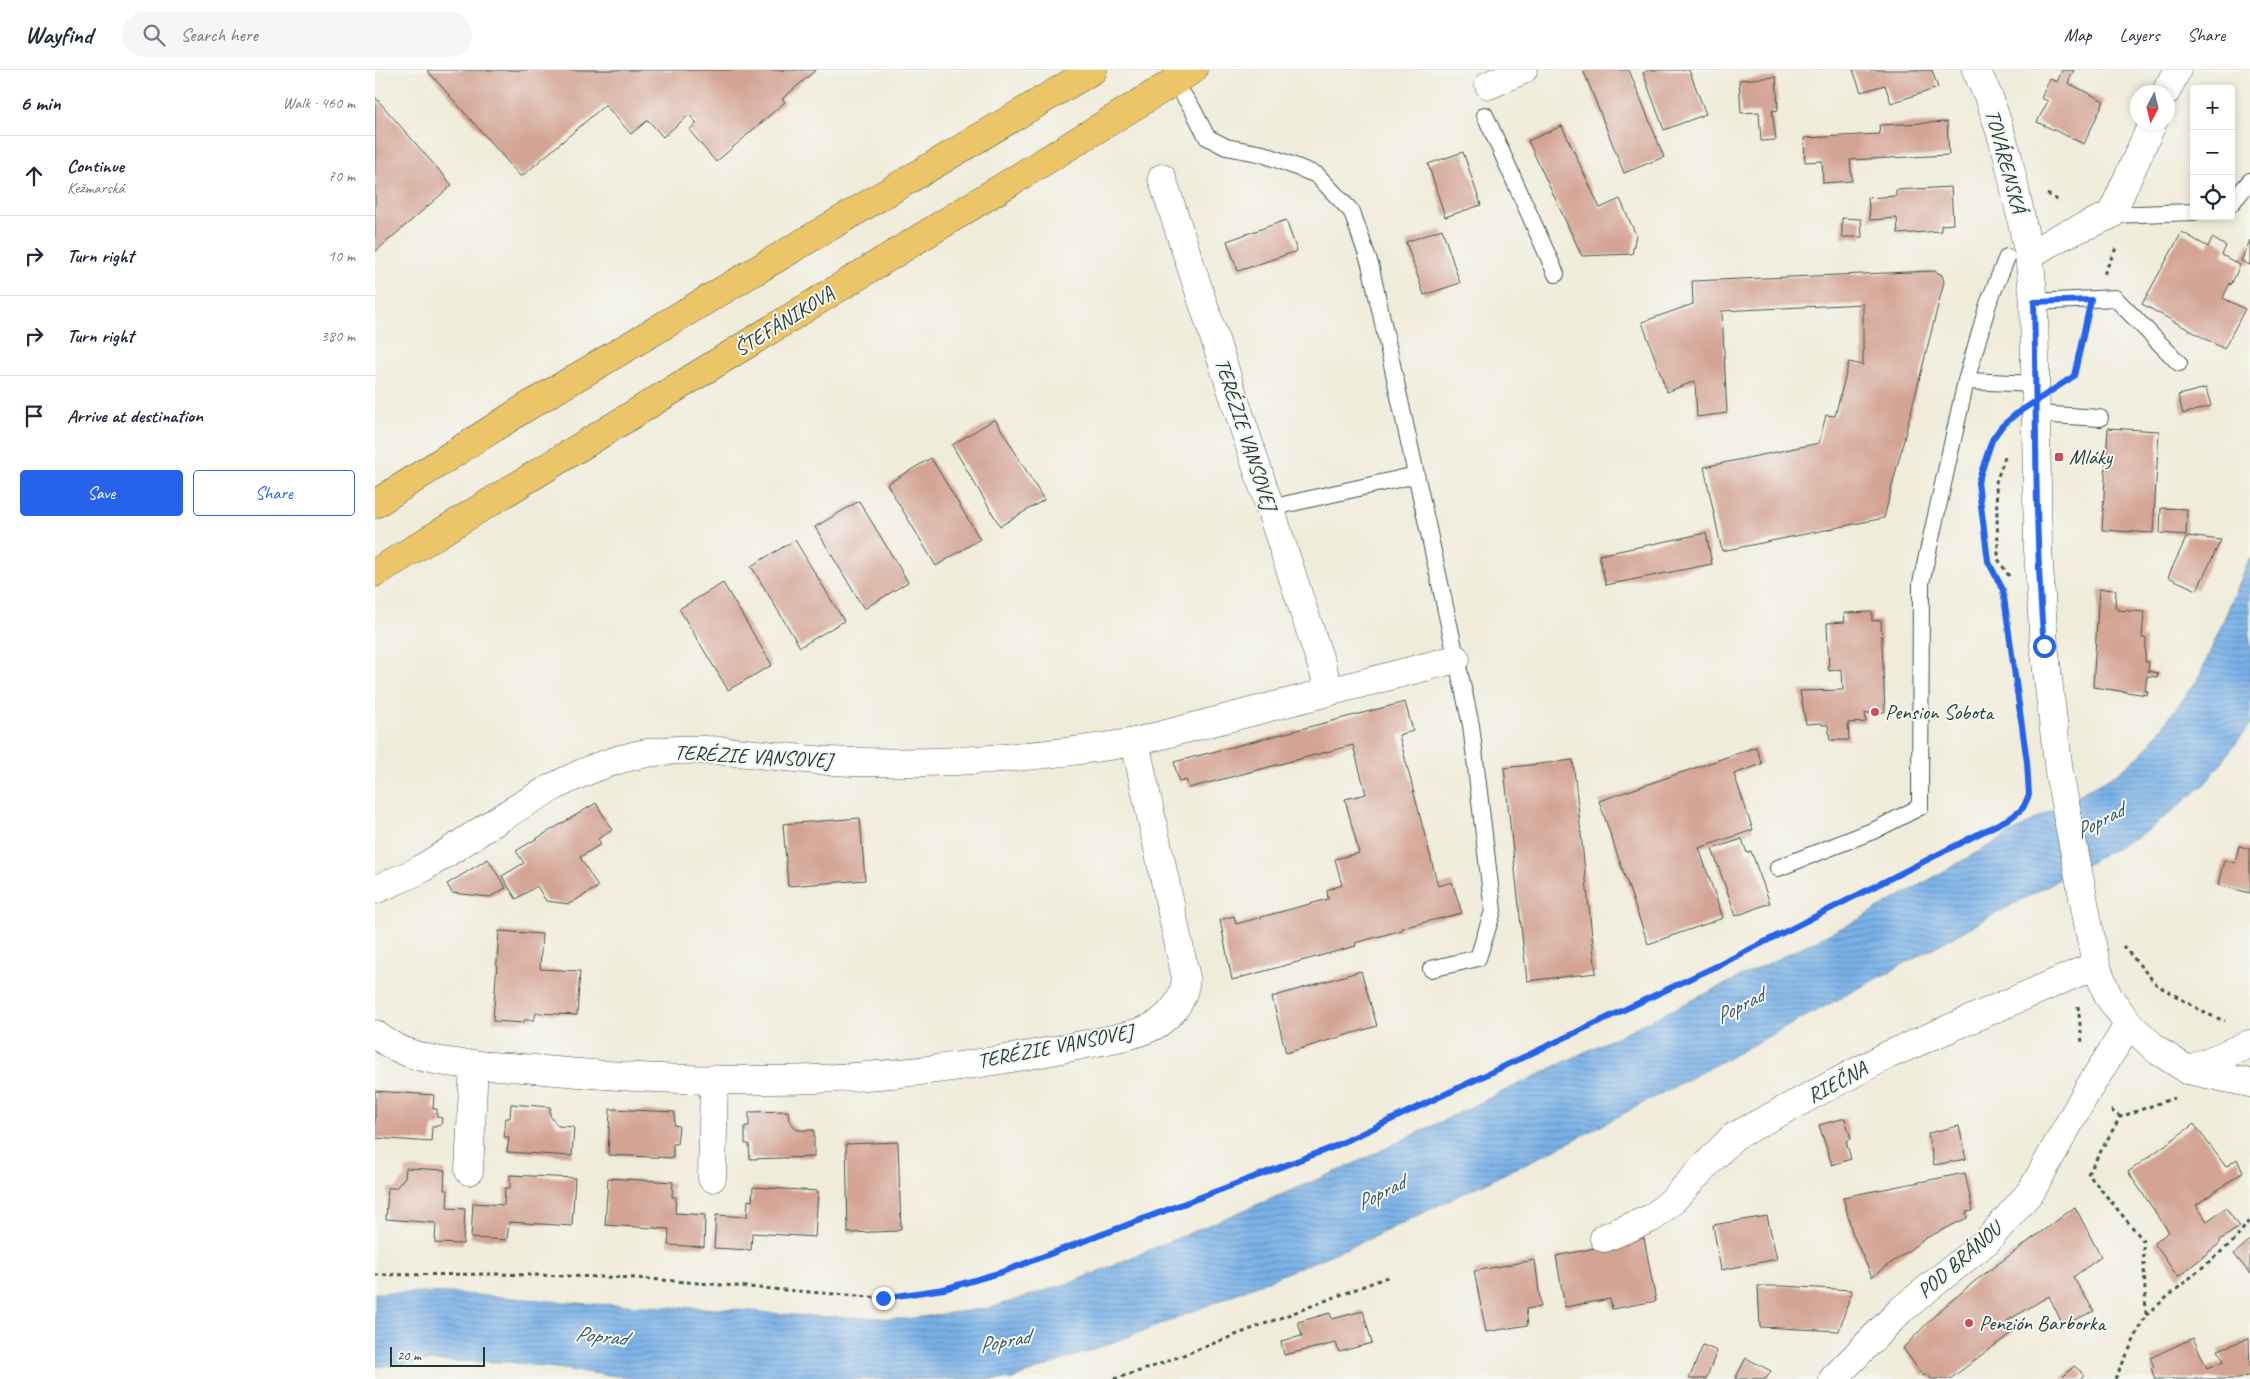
<!DOCTYPE html>
<html lang="en">
<head>
<meta charset="utf-8">
<style>
  :root { --surface:#fff; --page:#f6f6f7; --text:#1f2937; --muted:#747a83; --line:#e0e1e3; --accent:#2563eb }
  body { margin:0; font-family:Caveat,sans-serif; background:var(--page); color:var(--text) }
  .controls { position:absolute; right:15px; top:15px; display:grid; overflow:hidden; border-radius:5px; box-shadow:0 2px 8px #0003 }
  .controls button { width:45px; height:45px; display:grid; place-items:center; padding:0; border:0; border-bottom:1px solid var(--line); background:var(--surface); color:var(--text); font:25px sans-serif }
  .compass { position:absolute; left:1755px; top:15px; width:45px; height:45px; border-radius:50%; background:var(--surface); box-shadow:0 2px 8px #0003; rotate:187deg }
  .scale { position:absolute; left:15px; bottom:12px; width:95px; box-sizing:border-box; padding-left:5px; border:2px solid #1f3d34; border-top:0; font-size:14px; line-height:18px; white-space:nowrap; color:#1f3d34; -webkit-text-stroke:4px #f6f6f2; paint-order:stroke }
  .stop { position:absolute; width:15px; height:15px; margin:-11px; border:4px solid #2563eb; border-radius:50%; background:#fff }
  .stop.end { background:#2563eb; border-color:#fff; box-shadow:0 1px 5px #0008 }
  .list { margin:0; padding:0; list-style:none }
  h2 { display:flex; justify-content:space-between; align-items:center; height:65px; margin:0; padding:0 20px; font-size:21px }
  h2 small { font-size:16px; font-weight:400; color:var(--muted) }
  .list li { display:grid; grid-template-columns:32px 1fr auto; gap:15px; align-items:center; box-sizing:border-box; height:80px; padding:0 20px; border-top:1px solid var(--line) }
  .list b { display:block; font-size:19px; white-space:nowrap }
  .list p { margin:0; font-size:16px; white-space:nowrap; color:var(--muted) }
  .list em { font-size:16px; font-style:normal; color:var(--muted) }
  .actions { display:flex; gap:10px; padding:15px 20px }
  .actions a { flex:1; padding:11px 0; border:1px solid var(--accent); border-radius:5px; text-align:center; font-size:18px; color:var(--accent) }
  .actions .main { background:var(--accent); color:#fff }
  .icon { flex:none; width:28px; height:28px; fill:none; stroke:currentColor; stroke-width:2; stroke-linecap:round; stroke-linejoin:round }
  .map { position:relative; flex:none; width:1875px; height:1309px; overflow:hidden }
  header { display:flex; align-items:center; gap:30px; box-sizing:border-box; height:70px; padding:0 25px; background:var(--surface); border-bottom:1px solid var(--line) }
  header strong { font-size:24px }
  nav { display:flex; gap:28px; margin-inline-start:auto; font-size:18px }
  .search { width:350px; height:45px; background:var(--page); display:flex; align-items:center; gap:12px; box-sizing:border-box; padding:0 18px; border-radius:28px; color:var(--muted); font-size:19px }
  main { display:flex }
  aside { flex:1; background:var(--surface) }
  .map>svg:first-child { display:block }
</style>
</head>
<body>
<header>
<strong>Wayfind</strong>
<div class="search"><svg class="icon" aria-label="search" viewBox="0 0 24 24"><circle cx="10" cy="10" r="6"/><path d="M15 15l6 6"/></svg>Search here</div>
<nav><a>Map</a><a>Layers</a><a>Share</a></nav>
</header>
<main>
<aside>
<h2>6 min<small>Walk · 460 m</small></h2>
<ul class="list">
<li><svg class="icon" aria-label="ahead" viewBox="0 0 24 24"><path d="M12 20V5M6 11l6-6 6 6"/></svg><div><b>Continue</b><p>Kežmarská</p></div><em>70 m</em></li>
<li><svg class="icon" aria-label="right" viewBox="0 0 24 24"><path d="M7 20v-9h11M14 6l5 5-5 5"/></svg><div><b>Turn right</b></div><em>10 m</em></li>
<li><svg class="icon" aria-label="right" viewBox="0 0 24 24"><path d="M7 20v-9h11M14 6l5 5-5 5"/></svg><div><b>Turn right</b></div><em>380 m</em></li>
<li><svg class="icon" aria-label="arrive" viewBox="0 0 24 24"><path d="M6 21V4h12l-3 4 3 4H6"/></svg><div><b>Arrive at destination</b></div></li>
</ul>
<div class="actions"><a class="main">Save</a><a>Share</a></div>
</aside>
<div class="map">
<svg width="1875" height="1309" viewBox="0 0 1875 1309">
  <defs>
    <pattern id="water-rules" width="6" height="5" patternUnits="userSpaceOnUse" patternTransform="scale(1.25)"><rect width="6" height="5" fill="#78b0e7"/><path d="M0 2.5h6" fill="none" stroke="#6290bc"/></pattern>
  </defs>
  <rect width="100%" height="100%" fill="#f6f6f2"/>
  <filter id="ink" filterUnits="userSpaceOnUse"><feTurbulence type="fractalNoise" baseFrequency=".02" numOctaves="2"/><feDisplacementMap in="SourceGraphic" scale="10" xChannelSelector="R" yChannelSelector="G"/><feConvolveMatrix kernelMatrix="1 2 1 2 8 2 1 2 1" color-interpolation-filters="sRGB"/></filter>
  <filter id="wash" filterUnits="userSpaceOnUse"><feTurbulence type="fractalNoise" baseFrequency=".0096" numOctaves="4" result="noise"/><feDisplacementMap in="SourceGraphic" scale="20" xChannelSelector="R" yChannelSelector="G"/><feGaussianBlur stdDeviation="1.12" result="paint"/><feColorMatrix in="noise" values="0 0 0 0 0 0 0 0 0 0 0 0 0 0 0 0 0 1.4 0 .05"/><feComposite in="paint" operator="in"/></filter>
  <g filter="url(#wash)">
    <rect width="100%" height="100%" fill="#f0ecda"/>
    <!-- water -->
    <path fill="url(#water-rules)" stroke="#4c768e" d="M1875 488V655L1830 714 1774 760 1503 908 1195 1072 994 1169 782 1256 637 1309H264L135 1292 55 1291 0 1297V1223H75L215 1234 351 1239 431 1246 531 1249 614 1238 698 1212 972 1097 1483 850 1744 702 1767 684 1824 608Z"/>
    <g id="blocks">
      <!-- building -->
      <g fill="#d3a393">
        <path d="M52 0H441L407 29 410 32 341 92 314 60 322 53 314 45 288 67 273 50 256 64 230 35 146 107Z"/>
        <path d="M1214 0H1254L1289 87 1249 103 1209 2Z"/>
        <path d="M1274 0H1314L1331 44 1289 60 1268 3Z"/>
        <path d="M1478 0H1557L1563 18 1516 33 1510 15 1486 22Z"/>
        <path d="M1687 0H1699L1693 13 1729 31 1709 74 1662 52 1673 31 1666 28 1675 9 1682 12Z"/>
        <path d="M1401 7 1403 40 1397 41 1401 70 1386 71 1384 42 1366 43 1364 10Z"/>
        <path d="M0 27 77 115 0 182Z"/>
        <path d="M1572 52 1574 85 1475 90 1477 111 1448 113 1447 91 1430 92 1429 68 1505 64 1504 55Z"/>
        <path d="M1187 56 1225 138 1245 129 1261 165 1257 184 1207 186 1153 71Z"/>
        <path d="M1088 82 1106 135 1070 147 1053 94Z"/>
        <path d="M1576 117 1578 154 1566 155V161L1523 164 1522 148 1495 150 1493 128 1521 126V120Z"/>
        <path d="M1467 148 1486 149 1487 167H1467Z"/>
        <path d="M911 150 922 181 863 201 852 171Z"/>
        <path d="M1067 159 1085 213 1049 225 1031 172Z"/>
        <path d="M1807 162 1833 177 1837 168 1851 176 1847 185 1865 195 1856 215 1855 213 1848 228 1870 239 1849 279 1767 234Z"/>
        <path d="M1875 170V195L1866 191Z"/>
        <path d="M1560 201 1567 205 1569 212 1509 448 1347 481 1329 397 1444 373 1451 345 1460 346 1474 292 1488 295V234L1347 241 1352 343 1322 347 1320 311 1292 322 1267 252 1318 234 1317 211Z"/>
        <path d="M1831 318 1836 336 1808 344 1803 325Z"/>
        <path d="M620 349 669 430 625 456 577 375Z"/>
        <path d="M1733 358 1784 361 1778 463 1727 460Z"/>
        <path d="M556 388 605 469 561 496 512 414Z"/>
        <path d="M484 431 533 512 489 539 440 457Z"/>
        <path d="M1786 438 1812 439 1811 465 1785 463Z"/>
        <path d="M1331 463 1337 494 1231 515 1224 485Z"/>
        <path d="M1812 466 1846 470 1822 520 1793 507Z"/>
        <path d="M420 470 469 551 425 577 376 496Z"/>
        <path d="M348 513 397 595 353 620 304 539Z"/>
        <path d="M1724 519 1741 520 1740 538H1743V540L1769 542 1767 568H1771L1770 592H1774L1773 601 1783 603 1782 607 1772 606 1770 621H1773L1772 625 1718 617Z"/>
        <path d="M1497 542V551L1506 550 1510 642 1490 643 1491 652 1473 653 1474 670H1455L1453 655H1447V653L1431 654 1425 621 1468 620 1467 599 1454 601 1452 553 1470 552 1469 543Z"/>
        <path d="M1030 632 1038 661 1024 665 1063 816 1077 812 1087 843 1026 858 1027 860 980 873 981 876 857 910 845 850 859 846 861 854 953 829 952 820 967 815 960 789 984 783 970 729 991 724 978 675 814 718 811 710 804 712 799 692Z"/>
        <path d="M1381 677 1387 694 1359 704 1378 760 1324 778 1348 848 1273 874 1224 731Z"/>
        <path d="M1198 690 1221 903 1152 911 1129 698Z"/>
        <path d="M221 733 237 760 223 769 226 774 205 787 223 817 194 834 171 831 162 816 141 829 127 806 149 793 141 781Z"/>
        <path d="M485 748 490 810 413 816 408 754Z"/>
        <path d="M1367 769 1372 783 1376 781 1395 833 1361 846 1337 779Z"/>
        <path d="M1864 776 1875 779V823L1843 815 1849 790 1860 793Z"/>
        <path d="M113 789 131 818 115 827 77 823 72 814Z"/>
        <path d="M124 861 167 864 165 899 205 901 202 945 161 943 159 950H149V953L118 951Z"/>
        <path d="M986 901 1002 956 911 983 897 927Z"/>
        <path d="M0 1021 59 1025 58 1039H62V1047L67 1048 66 1055 57 1057 56 1072 0 1068Z"/>
        <path d="M136 1034 175 1037V1046L183 1056 199 1057 197 1086 132 1082 134 1067H129L131 1048H135Z"/>
        <path d="M235 1039 300 1042 299 1055 304 1056 302 1074H298V1088L233 1085Z"/>
        <path d="M413 1041 414 1050 422 1060H439V1087L375 1089 374 1074H370V1056H374V1042Z"/>
        <path d="M1470 1048 1476 1069 1471 1071 1476 1089 1457 1095 1444 1055Z"/>
        <path d="M1819 1054 1851 1097 1862 1089 1868 1102 1821 1135 1832 1151 1851 1138 1864 1157 1845 1170V1173L1803 1207 1779 1173 1794 1162 1753 1102Z"/>
        <path d="M1584 1056 1591 1089 1559 1095 1553 1063Z"/>
        <path d="M523 1072 526 1159H523V1161L473 1163 471 1074Z"/>
        <path d="M31 1098 70 1100 69 1120H73L72 1138 90 1139 88 1174 60 1173 61 1153 11 1149 13 1118H21L30 1107Z"/>
        <path d="M1590 1103 1598 1141 1591 1142 1592 1148 1551 1168 1497 1207 1478 1165 1468 1127Z"/>
        <path d="M135 1105 200 1108 197 1156 134 1152 132 1170 96 1168 98 1133 129 1135 130 1118H135Z"/>
        <path d="M233 1108 298 1112 297 1127H301L300 1143 330 1145 329 1177 293 1175 294 1159 230 1155Z"/>
        <path d="M378 1117 443 1121 440 1167 377 1163 376 1180 339 1178 341 1145 372 1147 373 1130 377 1131Z"/>
        <path d="M1700 1137 1726 1187 1698 1207 1719 1241 1688 1255 1674 1226 1632 1251 1639 1261 1575 1309H1556L1552 1304 1548 1306 1528 1278 1563 1242 1600 1211Z"/>
        <path d="M1392 1146 1402 1189 1346 1200 1338 1155Z"/>
        <path d="M1269 1168 1281 1231 1237 1239 1235 1229 1190 1237 1181 1186Z"/>
        <path d="M1875 1170V1204L1859 1184Z"/>
        <path d="M1160 1190 1166 1237 1151 1239 1153 1255 1111 1262 1099 1201Z"/>
        <path d="M1383 1216H1407L1477 1220 1464 1261 1385 1257Z"/>
        <path d="M988 1241 997 1273 964 1282 961 1273 909 1285 906 1271 927 1266 923 1252 955 1243 957 1249Z"/>
        <path d="M1818 1268 1832 1298 1849 1291 1843 1280 1874 1268 1875 1305 1864 1309H1780L1776 1298 1779 1297 1775 1288Z"/>
        <path d="M1328 1275 1342 1281 1331 1309H1314Z"/>
        <path d="M1371 1288 1396 1301 1391 1309H1360Z"/>
        <path d="M1699 1296 1709 1304 1706 1309H1686Z"/>
      </g>
    </g>
  </g>
  <g filter="url(#ink)">
    <use href="#blocks" fill-opacity="0" stroke="#3e574d" stroke-width="1"/>
    <g fill="none" stroke-linecap="round" stroke-linejoin="round">
      <defs>
        <g id="service">
          <path d="M799 12 817 38 832 67 851 77 888 84 942 105 977 142 995 194 1096 655 1118 841 1103 888 1056 899"/>
          <path d="M1110 45 1181 204"/>
          <path d="M1856 134 1875 111"/>
          <path d="M1736 145 1819 142"/>
          <path d="M1659 232 1740 228 1804 293"/>
          <path d="M1591 311 1661 314"/>
          <path d="M1662 344 1725 348"/>
          <path d="M895 438 1041 405"/>
          <path d="M1403 798 1500 760 1545 737 1546 513 1591 311 1613 234 1632 187"/>
        </g>
        <g id="minor">
          <path d="M1601 0 1615 30 1632 83 1654 185 1659 232 1663 479 1669 575 1684 702 1721 895 1733 926 1754 954 1783 981 1813 1000 1875 1013"/>
          <path d="M1114 15 1148 0"/>
          <path d="M1791 22 1802 0"/>
          <path d="M787 108 955 621"/>
          <path d="M1654 185 1685 167 1736 145 1778 52"/>
          <path d="M760 672 1081 589"/>
          <path d="M0 820C14 813 30 808 44 800 114 759 180 703 262 685 324 672 390 687 453 691 558 696 656 689 760 672L811 908C809 928 801 940 784 953 765 966 724 971 702 976 603 996 492 1010 391 1010 310 1011 228 1006 148 998 99 994 40 997 0 964"/>
          <path d="M1813 1000 1875 974"/>
          <path d="M94 1101 99 994"/>
          <path d="M337 1108 339 1009"/>
          <path d="M1229 1168 1277 1148 1296 1132 1358 1067 1513 985 1721 895"/>
          <path d="M1458 1309 1526 1240 1612 1171 1657 1120 1712 1021 1754 954"/>
        </g>
        <g id="primary">
          <path d="M0 434 150 338 718 0"/>
          <path d="M0 503 818 0"/>
        </g>
      </defs>
      <!-- service casing -->
      <use href="#service" stroke="#3e574d" stroke-width="18"/>
      <!-- minor casing -->
      <use href="#minor" stroke="#3e574d" stroke-width="29"/>
      <!-- primary casing -->
      <use href="#primary" stroke="#3e574d" stroke-width="29"/>
      <!-- path -->
      <g stroke="#3e574d" stroke-width="3" stroke-dasharray="4 4" stroke-linecap="butt">
        <path d="M1672 124 1686 132"/>
        <path d="M1729 204 1742 176"/>
        <path d="M1690 312 1699 306 1711 254"/>
        <path d="M1631 352 1617 371 1603 412 1613 491 1628 520 1645 651"/>
        <path d="M1630 387 1621 412 1623 479V489L1634 506"/>
        <path d="M1748 876 1782 915 1832 944 1850 951"/>
        <path d="M1703 936 1707 972"/>
        <path d="M1736 1040 1745 1047"/>
        <path d="M0 1205 122 1204 262 1208 508 1228 569 1219 627 1202 753 1156 956 1078 1346 894 1637 747C1648 737 1655 730 1653 714"/>
        <path d="M1771 1245 1861 1169 1875 1149"/>
        <path d="M739 1309 774 1298 1015 1206"/>
        <path d="M1740 1309 1771 1245 1768 1170 1713 1104 1745 1047 1799 1028"/>
      </g>
      <!-- service -->
      <use href="#service" stroke="#fff" stroke-width="16"/>
      <!-- minor -->
      <use href="#minor" stroke="#fff" stroke-width="28"/>
      <!-- primary -->
      <use href="#primary" stroke="#edc569" stroke-width="28"/>
    </g>
  </g>
  <g fill="none" stroke-linecap="round" stroke-linejoin="round" filter="url(#ink)">
    <!-- route -->
    <path stroke="#2563eb" stroke-width="6" d="M508 1228 569 1219 627 1202 956 1078 1346 894 1637 747 1648 738 1654 725 1652 692 1628 520 1613 491 1603 412 1617 370 1626 357 1641 344 1699 306 1716 230 1659 232C1662 347 1659 461 1669 576"/>
  </g>
  <!-- markers -->
  <g fill="#d1495b" stroke="#f6f6f2" stroke-width="2">
    <rect x="1679" y="382" width="10" height="10" rx="2.5"/>
    <circle cx="1500" cy="642" r="5"/>
    <circle cx="1594" cy="1253" r="5"/>
  </g>
  <g text-anchor="middle" stroke-width="4" stroke-linejoin="round" paint-order="stroke">
    <!-- street labels -->
    <g font-size="21" fill="#1f3d34" stroke="#f6f6f2">
      <text transform="translate(1631 91) rotate(75)" y="7">TOVÁRENSKÁ</text>
      <text transform="translate(409 251) rotate(-32)" y="7">ŠTEFÁNIKOVA</text>
      <text transform="translate(871 364) rotate(72)" y="7">TERÉZIE VANSOVEJ</text>
      <text transform="translate(378 686) rotate(3)" y="7">TERÉZIE VANSOVEJ</text>
      <text transform="translate(680 976) rotate(-11)" y="7">TERÉZIE VANSOVEJ</text>
      <text transform="translate(1462 1012) rotate(-28)" y="7">RIEČNA</text>
      <text transform="translate(1584 1190) rotate(-41)" y="7">POD BRÁNOU</text>
    </g>
    <!-- poi labels -->
    <g font-size="21" fill="#1f3d34" stroke="#f6f6f2" text-anchor="start">
      <text x="1694" y="394">Mláky</text>
      <text x="1510" y="649">Pension Sobota</text>
      <text x="1604" y="1260">Penzión Barborka</text>
    </g>
    <!-- water labels -->
    <g font-size="22" font-style="italic" fill="#355a61" stroke="#f6f6f2">
      <text transform="translate(1724 750) rotate(-28)" y="8">Poprad</text>
      <text transform="translate(1364 935) rotate(-28)" y="8">Poprad</text>
      <text transform="translate(1005 1122) rotate(-27)" y="8">Poprad</text>
      <text transform="translate(226 1265) rotate(6)" y="8">Poprad</text>
      <text transform="translate(629 1270) rotate(-11)" y="8">Poprad</text>
    </g>
  </g>
</svg>
<div class="controls">
<button>+</button>
<button>−</button>
<button><svg class="icon" aria-label="locate" viewBox="0 0 24 24"><circle cx="12" cy="12" r="6"/><path d="M12 2v4M12 18v4M2 12h4M18 12h4"/></svg></button>
</div>
<svg class="compass" viewBox="-18 -18 36 36"><path d="M0-13l5 13h-10z" fill="#e53935"/><path d="M0 13l5-13h-10z" fill="#747a83"/></svg>
<div class="scale">20 m</div>
<div class="stop" style="left:1669px;top:576px"></div>
<div class="stop end" style="left:508px;top:1228px"></div>
</div>
</main>
</body>
</html>
